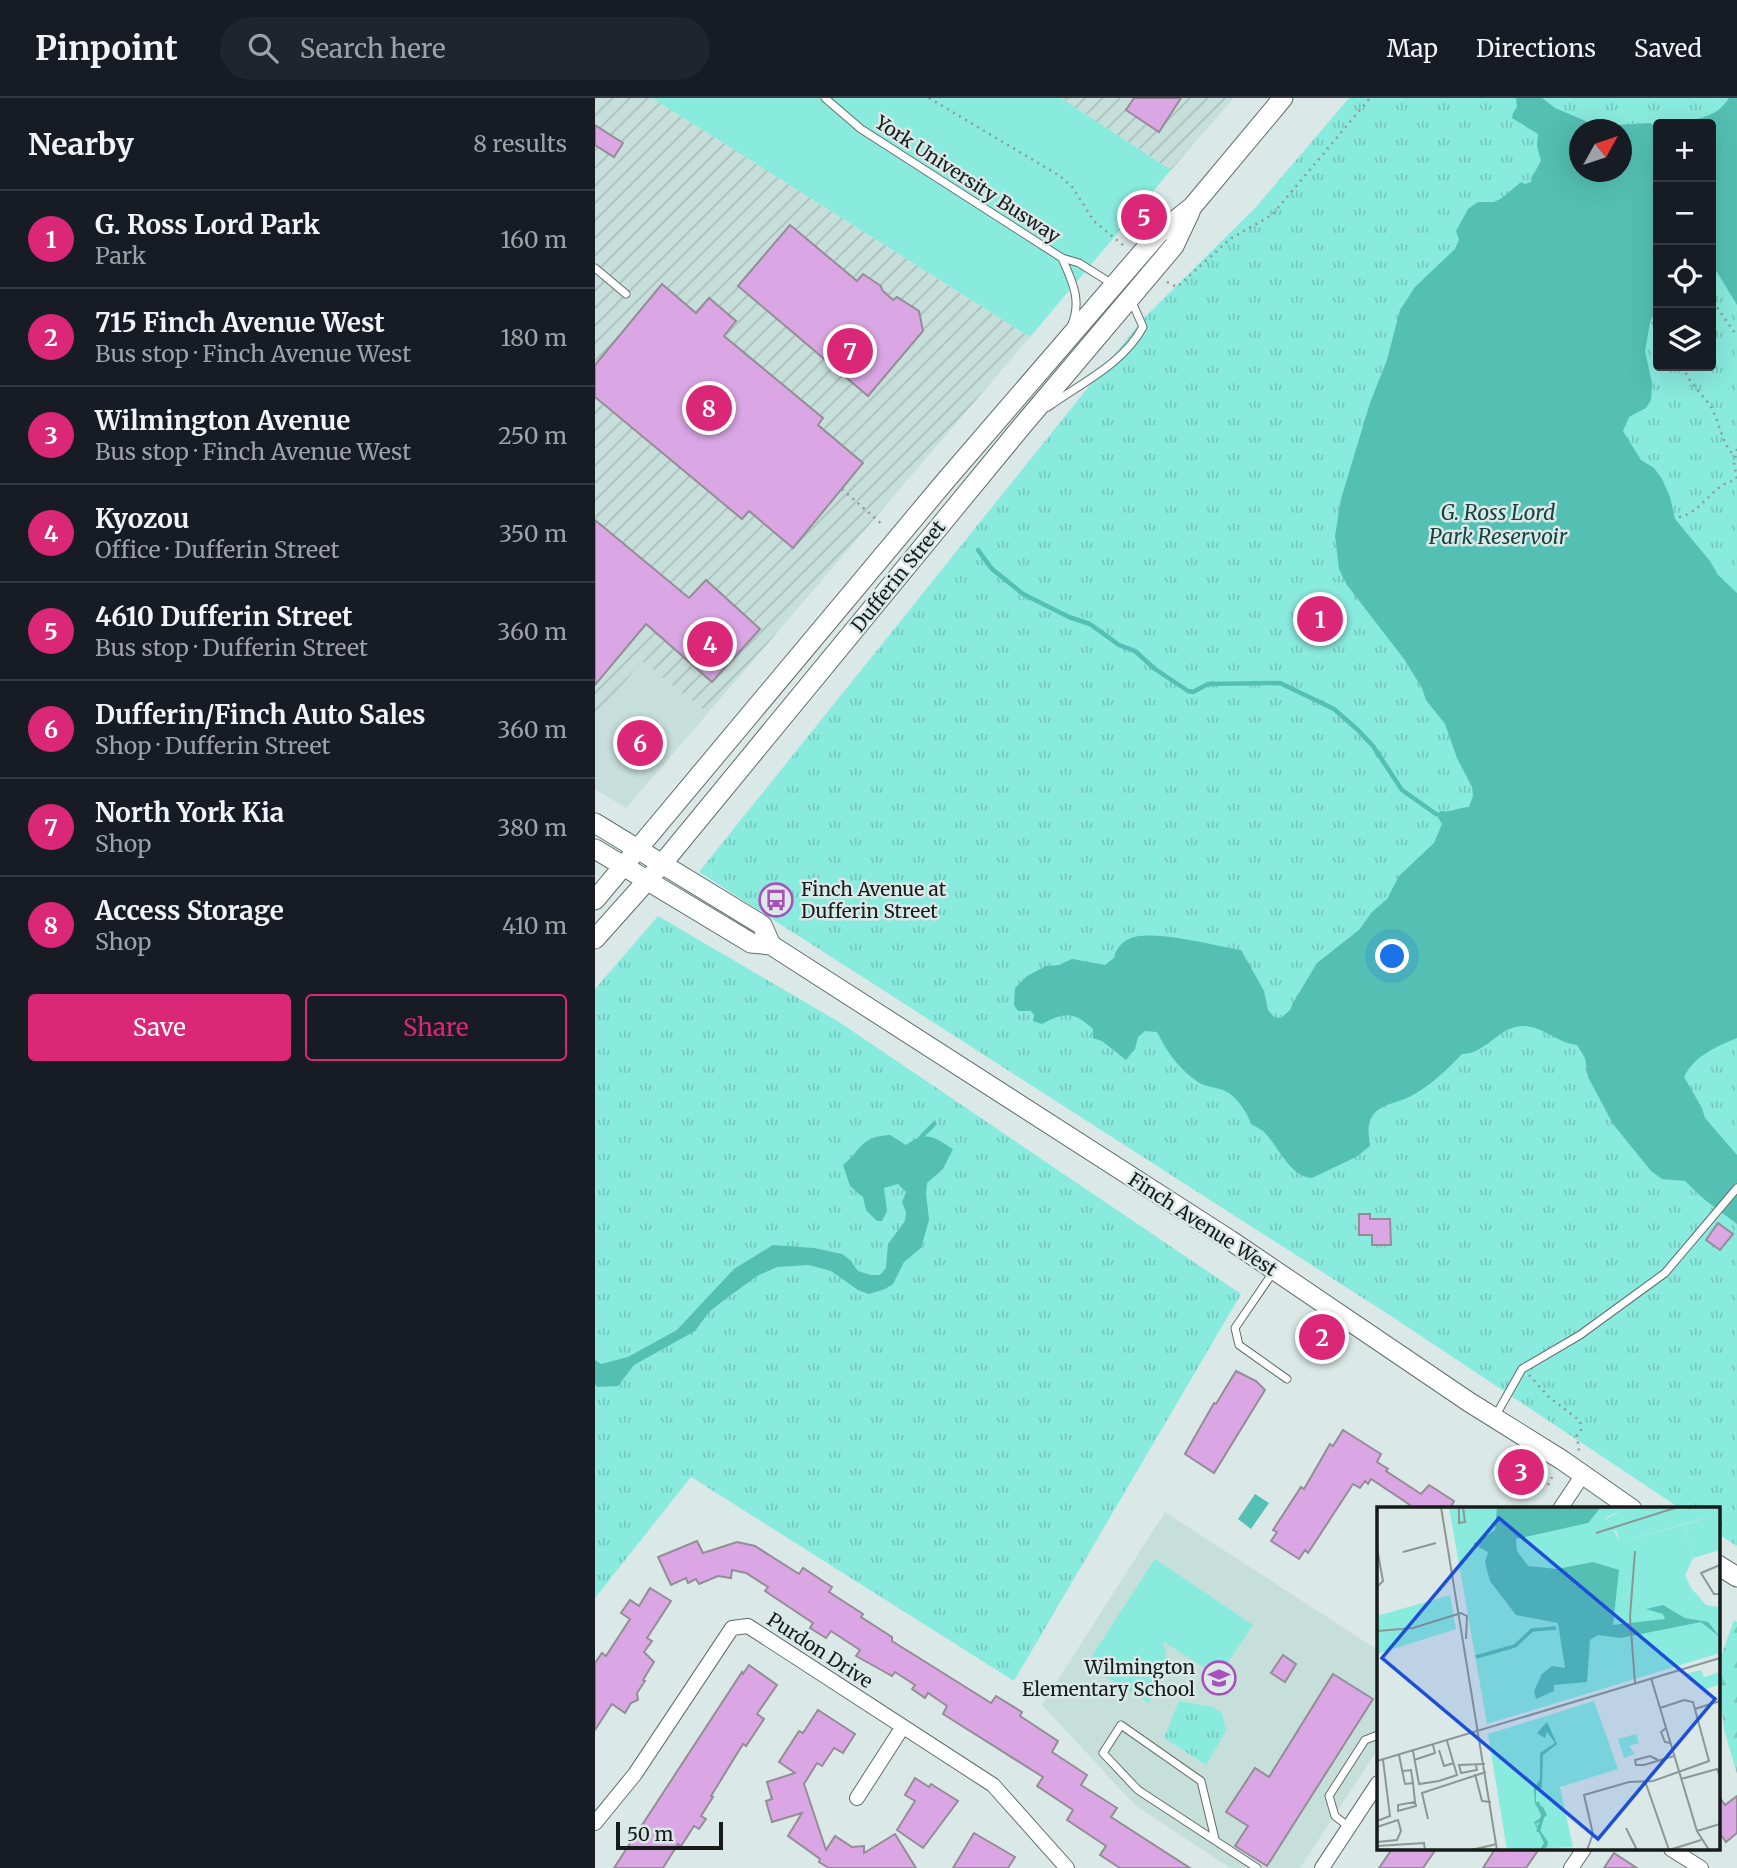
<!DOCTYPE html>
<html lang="en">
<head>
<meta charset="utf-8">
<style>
  :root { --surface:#171b24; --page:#20242c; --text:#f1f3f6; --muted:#9ea1a6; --line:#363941; --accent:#db2777 }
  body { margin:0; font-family:Merriweather,serif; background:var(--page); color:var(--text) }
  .controls { position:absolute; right:21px; top:21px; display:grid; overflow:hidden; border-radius:7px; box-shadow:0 7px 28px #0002 }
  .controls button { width:63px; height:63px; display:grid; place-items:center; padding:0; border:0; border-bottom:2px solid var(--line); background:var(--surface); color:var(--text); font:35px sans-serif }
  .compass { position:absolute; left:974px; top:21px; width:63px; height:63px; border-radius:50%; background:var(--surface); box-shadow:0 7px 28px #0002; rotate:50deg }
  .scale { position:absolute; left:21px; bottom:18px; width:107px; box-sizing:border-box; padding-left:7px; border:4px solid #171c1b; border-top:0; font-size:19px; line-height:24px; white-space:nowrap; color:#171c1b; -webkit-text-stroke:5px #dae9e7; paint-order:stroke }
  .you { position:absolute; left:798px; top:859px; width:24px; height:24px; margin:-18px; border:5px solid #fff; border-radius:50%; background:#1a73e8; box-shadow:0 0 0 10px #1a73e833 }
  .badge { display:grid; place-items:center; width:46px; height:46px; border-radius:50%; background:var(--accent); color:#fff; font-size:23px; font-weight:700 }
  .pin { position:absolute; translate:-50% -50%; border:4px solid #fff; box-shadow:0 2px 7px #0006 }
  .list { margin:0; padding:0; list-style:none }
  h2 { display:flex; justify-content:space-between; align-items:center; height:91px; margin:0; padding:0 28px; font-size:30px }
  h2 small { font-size:23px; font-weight:400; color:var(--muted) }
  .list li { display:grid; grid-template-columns:46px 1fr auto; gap:21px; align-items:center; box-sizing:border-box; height:98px; padding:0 28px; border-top:2px solid var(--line) }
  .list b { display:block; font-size:26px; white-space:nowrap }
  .list p { margin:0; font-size:23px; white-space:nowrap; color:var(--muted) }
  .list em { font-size:23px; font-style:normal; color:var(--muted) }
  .actions { display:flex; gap:14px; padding:21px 28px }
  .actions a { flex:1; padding:16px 0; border:2px solid var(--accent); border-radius:7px; text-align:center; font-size:24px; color:var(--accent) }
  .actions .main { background:var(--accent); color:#fff }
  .icon { flex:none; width:38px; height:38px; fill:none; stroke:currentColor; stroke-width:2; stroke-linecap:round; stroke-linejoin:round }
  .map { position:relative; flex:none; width:1142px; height:1770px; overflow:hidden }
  header { display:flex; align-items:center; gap:42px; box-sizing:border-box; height:98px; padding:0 35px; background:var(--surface); border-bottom:2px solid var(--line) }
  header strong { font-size:33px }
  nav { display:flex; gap:38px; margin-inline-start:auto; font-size:24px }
  .search { width:490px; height:63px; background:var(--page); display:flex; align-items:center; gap:18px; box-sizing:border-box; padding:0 24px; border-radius:38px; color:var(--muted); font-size:26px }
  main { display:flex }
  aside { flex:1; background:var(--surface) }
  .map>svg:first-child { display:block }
</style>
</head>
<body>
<header>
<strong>Pinpoint</strong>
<div class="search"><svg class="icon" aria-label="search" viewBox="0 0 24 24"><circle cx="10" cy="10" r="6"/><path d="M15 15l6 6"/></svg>Search here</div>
<nav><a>Map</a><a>Directions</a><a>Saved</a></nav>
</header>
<main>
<aside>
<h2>Nearby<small>8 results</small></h2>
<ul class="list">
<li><span class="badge">1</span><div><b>G. Ross Lord Park</b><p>Park</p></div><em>160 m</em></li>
<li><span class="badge">2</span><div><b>715 Finch Avenue West</b><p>Bus stop · Finch Avenue West</p></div><em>180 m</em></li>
<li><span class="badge">3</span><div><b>Wilmington Avenue</b><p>Bus stop · Finch Avenue West</p></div><em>250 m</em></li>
<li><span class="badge">4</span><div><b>Kyozou</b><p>Office · Dufferin Street</p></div><em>350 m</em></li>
<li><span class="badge">5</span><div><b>4610 Dufferin Street</b><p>Bus stop · Dufferin Street</p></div><em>360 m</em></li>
<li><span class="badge">6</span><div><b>Dufferin/Finch Auto Sales</b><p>Shop · Dufferin Street</p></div><em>360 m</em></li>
<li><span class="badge">7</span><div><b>North York Kia</b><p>Shop</p></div><em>380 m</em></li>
<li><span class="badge">8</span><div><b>Access Storage</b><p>Shop</p></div><em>410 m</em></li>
</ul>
<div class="actions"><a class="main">Save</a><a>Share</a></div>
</aside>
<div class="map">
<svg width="1142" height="1770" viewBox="0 0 1142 1770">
  <defs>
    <pattern id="industrial-furrows" width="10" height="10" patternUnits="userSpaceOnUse" patternTransform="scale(1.75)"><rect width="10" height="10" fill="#c7dfdb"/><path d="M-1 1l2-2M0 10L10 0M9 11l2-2" fill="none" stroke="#aabfbb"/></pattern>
    <pattern id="forest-firs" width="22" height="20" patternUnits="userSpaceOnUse" patternTransform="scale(1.75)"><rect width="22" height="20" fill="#89eade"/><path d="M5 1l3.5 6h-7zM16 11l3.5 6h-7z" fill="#76c8be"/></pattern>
    <pattern id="park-tufts" width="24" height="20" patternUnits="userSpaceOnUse" patternTransform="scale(1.75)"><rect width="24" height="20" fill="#89eade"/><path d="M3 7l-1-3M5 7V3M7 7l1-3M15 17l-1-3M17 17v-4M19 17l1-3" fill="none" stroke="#76c8be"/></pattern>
  </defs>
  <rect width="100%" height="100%" fill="#dae9e7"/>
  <!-- built -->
  <g fill="#c7dfdb">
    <path d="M47 562 113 615 31 710 0 691V619Z"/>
    <path d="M570 1414 783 1552V1651L705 1770H635L541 1708 447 1607Z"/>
  </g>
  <!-- industrial -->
  <g fill="url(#industrial-furrows)">
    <path d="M0 0H57L435 239 113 615 47 563 0 619Z"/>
    <path d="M466 0H639L576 72Z"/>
  </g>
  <!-- grass -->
  <g fill="#89eade">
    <path d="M57 0H466L576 72 435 239Z"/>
    <path d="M560 1461 658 1527 623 1579 568 1543 574 1570 554 1605 491 1567Z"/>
  </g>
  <!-- forest -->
  <path fill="url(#forest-firs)" d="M1139 1522 1142 1524V1676L1129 1631 1123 1575V1567Z"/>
  <!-- park -->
  <g fill="url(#park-tufts)" fill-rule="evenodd">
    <path d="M754 0H1142V1448L1123 1436V1411H1086L796 1218 104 774 548 221 661 109ZM1063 26H1116V268H1063ZM984 32H1026V74H984Z"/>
    <path d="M63 818 244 924 646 1196 419 1583 96 1379 0 1500V891Z"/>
    <path d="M584 1603 618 1609 627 1615 631 1633 611 1667 569 1640Z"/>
  </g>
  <!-- water -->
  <g fill="#54bfb3" fill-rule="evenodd">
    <path d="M921 0H947L960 10 993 24 1022 27 1055 25 1063 29V209L1055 224 1050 253 1057 285 1056 302 1051 310 1034 319 1028 333 1046 362 1059 370 1067 381 1075 399 1080 421 1115 463 1123 477 1142 495V940C1121 949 1100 957 1089 979L1107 1010 1110 1020 1142 1057V1126L1110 1102 1090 1083 1067 1081 1056 1073 1018 1026 993 979 990 960 982 947C961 945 943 923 920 929 901 934 888 956 867 956 851 973 834 989 812 1000 801 1005 786 1006 778 1017 771 1027 774 1036 775 1048L761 1059 717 1080C694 1078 684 1049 670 1035 666 1031 661 1029 656 1026 653 1016 643 1001 634 995 625 989 612 990 603 984 584 971 572 954 562 934L550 933 543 939 540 951 531 962 507 943 498 940V931C479 913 469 914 447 926L438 923 439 917 436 913H423L419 907 420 890 432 878 451 868 464 867 477 861 510 867 519 860C520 852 527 843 536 840 558 831 621 848 646 852L669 893 673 912 679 919 686 920 695 912 698 905 722 865 764 832 777 814 792 801 804 778 839 745 847 726 841 716 846 713C856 715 864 709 874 709L878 698 877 689 862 660 850 626 831 602 827 590 809 561 752 487 744 471 740 438 746 401 775 305 792 262 805 212 820 189 860 151 864 142 861 133 873 111 883 104H899L907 100 926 84 930 86 936 84 938 77 946 63 942 48 943 36 917 20 918 15 922 9ZM984 32H1026V74H984Z"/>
    <path d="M1134 0H1142V207L1122 174 1116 168V26H1081C1102 20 1122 20 1134 0Z"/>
    <path d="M295 1037 311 1047C331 1032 339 1039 358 1051L348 1071 332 1085 331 1096 334 1122 326 1150 309 1164 298 1186 290 1191 274 1196 263 1192 236 1173 214 1167 182 1169 162 1178 129 1202 114 1214 100 1233 39 1267 23 1288 3 1289 0 1287V1262L6 1266 33 1259 82 1232 139 1171 178 1147 219 1150 247 1156 254 1161 263 1173 276 1177H285L291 1170 293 1146 310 1123 311 1114 307 1104 311 1094 303 1086 289 1090 292 1113 287 1123H282L271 1112 268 1099 255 1088 248 1067C268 1051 264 1039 295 1037Z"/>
    <path d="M660 1396 674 1405 656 1431 643 1421Z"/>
  </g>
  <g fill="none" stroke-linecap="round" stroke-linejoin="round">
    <!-- stream -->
    <g stroke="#54bfb3" stroke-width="4.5">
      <path d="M383 452 397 471 428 496 474 519 495 526 524 547 540 553 560 571 593 593 598 594 613 586 685 585 739 611 764 633 778 648 807 692 841 716"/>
      <path d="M328 1041 327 1038 339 1026"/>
    </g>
  </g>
  <!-- building -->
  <g fill="#daa7e4" stroke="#948d96" stroke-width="2">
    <path d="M539 0H586L564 34 531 12Z"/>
    <path d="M0 27 28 45 19 59 0 47Z"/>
    <path d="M195 127 262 183 268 176 286 188 287 192 298 202 302 199 324 213 328 233 273 298 143 188Z"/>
    <path d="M67 186 101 215 114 200 141 223 129 238 228 320 223 327 268 365 198 450 154 413 147 421 0 299V267Z"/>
    <path d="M0 422 94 500 111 482 165 531 117 584 51 526 0 587Z"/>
    <path d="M764 1116H775V1121H795L796 1147H777V1137H764Z"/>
    <path d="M1123 1125 1138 1136 1125 1152 1111 1142Z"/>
    <path d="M641 1273 661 1283 670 1292 619 1375 590 1356 619 1305 621 1306Z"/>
    <path d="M748 1332 786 1356 782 1364 793 1371 791 1373 826 1396 834 1387 859 1403 855 1411H812L815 1407 776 1381 773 1386 770 1383 765 1390 758 1386 713 1455 710 1452 704 1461 676 1443 682 1434 678 1432 706 1389 709 1391 735 1346 738 1348Z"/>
    <path d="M102 1443 108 1455 142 1444 160 1448 204 1476 208 1470 237 1489 234 1494 268 1516 266 1519 297 1539V1543L396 1605 401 1598 427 1614 425 1618 463 1643 457 1654 492 1677 486 1687 522 1710 516 1719 595 1770H525L505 1757 511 1748 472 1722 478 1712 442 1688 448 1679 348 1616 352 1608 333 1595 330 1600 317 1591 320 1587 300 1574 297 1578 261 1558 265 1552 236 1533 231 1540 215 1530 218 1525 170 1493 173 1489 151 1475 137 1472 136 1480 123 1478 104 1486 101 1481 93 1485 91 1480 76 1487 63 1459Z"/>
    <path d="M55 1490 76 1503 52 1540 57 1543 49 1554 59 1564 48 1582 50 1583 42 1595 43 1602 36 1605 30 1615 17 1606 0 1632V1565L7 1555 11 1558 35 1521 26 1515 35 1502 44 1508Z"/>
    <path d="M688 1557 701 1566 690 1584 676 1575Z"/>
    <path d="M154 1567 182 1587 162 1616 169 1621 151 1648 148 1646 116 1698 118 1699 106 1718 111 1721 104 1731 99 1728 86 1748 83 1746 68 1770H19L147 1574 148 1576Z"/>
    <path d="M738 1576 778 1601 672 1768 640 1748 653 1728 631 1714 660 1670 674 1679Z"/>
    <path d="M223 1612 260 1636 248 1655 239 1650 227 1668 222 1665 209 1686 231 1752 240 1738 257 1749 269 1748V1755L300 1736 321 1770H234L224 1764 225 1761 193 1738 207 1715 177 1724 171 1703 177 1701 172 1684 200 1675 184 1664 204 1633 208 1635Z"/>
    <path d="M320 1680 334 1689 336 1686 363 1703 328 1750 302 1732 320 1703 310 1697Z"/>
    <path d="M1123 1697 1130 1707 1142 1698V1735L1131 1744 1123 1733Z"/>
    <path d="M379 1735 420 1759 413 1770H358Z"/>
    <path d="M797 1751H841L828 1770H784Z"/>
    <path d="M900 1751H944L931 1770H888Z"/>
    <path d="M1019 1755 1042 1770H1009Z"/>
  </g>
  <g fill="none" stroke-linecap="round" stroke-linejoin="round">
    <defs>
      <g id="lane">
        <path d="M230 0 266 31 467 160 484 165 519 187"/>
        <path d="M467 160C477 183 487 202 477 226"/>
        <path d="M0 170 31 196"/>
        <path d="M453 309C486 285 528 266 548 229L536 202"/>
        <path d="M679 1173 640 1230 644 1247 692 1281"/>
        <path d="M901 1317 927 1271 985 1237 1070 1175 1142 1090"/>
        <path d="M754 1729 740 1718 734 1698 770 1642 783 1637"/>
        <path d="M620 1741 606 1683 526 1627 508 1655 543 1692 662 1770"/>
      </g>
      <g id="street">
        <path d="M965 1411 987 1378"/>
        <path d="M262 1700 307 1630"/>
        <path d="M0 1725 40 1676 137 1530 153 1528 398 1687 472 1770"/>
        <path d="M1076 1751 1106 1770"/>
        <path d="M727 1770 783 1685"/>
        <path d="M976 1770 989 1751"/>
      </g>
      <g id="secondary">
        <path d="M0 725 167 827 176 847"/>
        <path d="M0 751 156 845 176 847 635 1142 874 1304 967 1362 1037 1411"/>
        <path d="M0 802 352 381 564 135 597 109 688 0"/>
        <path d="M0 841 67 766 427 328 579 148 595 114"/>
        <path d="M1123 1467 1142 1479"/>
      </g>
    </defs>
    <!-- lane casing -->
    <use href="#lane" stroke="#616e6c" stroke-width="9"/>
    <!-- street casing -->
    <use href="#street" stroke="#616e6c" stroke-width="16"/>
    <!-- secondary casing -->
    <use href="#secondary" stroke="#616e6c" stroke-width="21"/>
    <!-- path -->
    <g stroke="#8f9a98" stroke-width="2.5" stroke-dasharray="2 5" stroke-linecap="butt">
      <path d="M334 0 465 78 478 90 499 123 529 148"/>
      <path d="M572 184 582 189 635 141 677 117 775 0"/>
      <path d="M1116 207 1121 208 1142 238"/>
      <path d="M1057 226 1063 220"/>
      <path d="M1089 268C1092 285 1107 295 1116 309 1125 325 1127 347 1140 358"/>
      <path d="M1142 351 1139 365 1142 382"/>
      <path d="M247 391 289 428"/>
      <path d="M1084 419C1110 413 1116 386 1142 382"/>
      <path d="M934 1277 954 1299 985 1323 986 1332 982 1337 984 1354"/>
      <path d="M953 1387 958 1377"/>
    </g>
    <!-- lane -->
    <use href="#lane" stroke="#fff" stroke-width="7"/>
    <!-- street -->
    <use href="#street" stroke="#fff" stroke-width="14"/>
    <!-- secondary -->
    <use href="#secondary" stroke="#fff" stroke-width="19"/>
  </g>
  <!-- icons -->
  <defs>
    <symbol id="bus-ring" viewBox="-11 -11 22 22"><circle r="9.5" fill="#dae9e7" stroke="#aa50bb" stroke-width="1.5"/><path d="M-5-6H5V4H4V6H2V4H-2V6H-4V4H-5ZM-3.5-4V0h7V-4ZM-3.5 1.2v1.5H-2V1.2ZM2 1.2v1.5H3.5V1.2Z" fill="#aa50bb"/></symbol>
    <symbol id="school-ring" viewBox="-11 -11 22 22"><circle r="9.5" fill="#dae9e7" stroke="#aa50bb" stroke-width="1.5"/><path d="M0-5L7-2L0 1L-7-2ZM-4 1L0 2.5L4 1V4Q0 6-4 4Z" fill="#aa50bb"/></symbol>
  </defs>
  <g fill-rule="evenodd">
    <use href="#bus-ring" x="162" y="783" width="38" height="38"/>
    <use href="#school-ring" x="605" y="1561" width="38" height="38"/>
  </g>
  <g text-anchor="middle" stroke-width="5" stroke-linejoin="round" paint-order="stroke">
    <!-- street labels -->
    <g font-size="19" fill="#171c1b" stroke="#dae9e7">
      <text transform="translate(373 81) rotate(33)" y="7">York University Busway</text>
      <text transform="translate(303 478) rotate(-51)" y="7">Dufferin Street</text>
      <text transform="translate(608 1126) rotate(33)" y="7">Finch Avenue West</text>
      <text transform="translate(225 1552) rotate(33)" y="7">Purdon Drive</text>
    </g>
    <!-- poi labels -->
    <g font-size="19" fill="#171c1b" stroke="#dae9e7" text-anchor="start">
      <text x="206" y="798">Finch Avenue at<tspan x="206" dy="22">Dufferin Street</tspan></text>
      <text x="600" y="1576" text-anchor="end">Wilmington<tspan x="600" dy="22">Elementary School</tspan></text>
    </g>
    <!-- water labels -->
    <g font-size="21" font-style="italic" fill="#154540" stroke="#dae9e7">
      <text x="903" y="422">G. Ross Lord<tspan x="903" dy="24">Park Reservoir</tspan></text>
    </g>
  </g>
  <!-- overview -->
  <g transform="translate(782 1409)">
    <rect width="343" height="343" fill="#dae9e7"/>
    <path d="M343 7V43L316 51 306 18ZM73 88 79 122 0 147V109ZM259 227 262 236 252 239 258 247 247 251 241 232Z" fill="#89eade"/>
    <path d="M324 163 327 170 343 165V177L327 183 308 167Z" fill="#89eade"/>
    <path d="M251 0H343V7L243 35 239 23 215 34 211 22Z" fill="#89eade"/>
    <path d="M72 0H252L230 10 214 26 215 31 236 22 243 35 306 18 316 51 308 68 314 81 329 98 343 100V146L110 217ZM217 194 241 262 183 280 196 340 130 343 111 227Z" fill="#89eade"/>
    <path d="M120 0H224L211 16 139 32 140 44 151 59 180 62 216 55 242 63 236 118 288 112 286 107 269 102 286 98 308 111 331 115 343 130 324 115 244 131 221 128 213 133 210 175 177 178V184L159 192 157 184 165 167 175 159 188 161 181 116 139 108 113 74 108 55 111 45 96 37 118 23ZM170 215 180 237 166 248 165 280 159 283V297L166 300 170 308 159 317 171 335 170 340 163 343 167 336 157 315 167 309 158 297 157 282 163 272V246L178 236 170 225 168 231 160 226Z" fill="#54bfb3"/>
    <path fill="none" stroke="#54bfb3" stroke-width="3.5" d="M99 150 138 139 155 123 179 121M160 295 166 308 161 325"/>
    <path fill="none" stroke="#8c9795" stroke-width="2" d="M64 0 120 343M82 0V16L88 15 86 0M219 26 301 0M0 41 6 74 0 80M258 44 253 110 258 176M26 45 59 36M343 58 324 66 337 87H343M0 124 36 121 84 106 90 109 89 132M274 171 320 324 332 343M318 202 343 194M289 221 284 225 288 235 293 236M62 243 67 259 77 256M36 244 42 277 62 274 80 268 70 234M22 248 28 277 36 276 38 295 21 298V304L39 299 38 295M37 253 58 246 56 238M281 253 273 249 258 253 259 258H267L297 249M0 254 343 151M99 258 100 263 84 266 82 258 108 257M26 264 34 263 36 276M98 267 105 294 114 295M304 272 340 262 342 267M268 274 292 343M51 312 45 286 109 265M0 314 13 309 6 253M0 320 21 313 24 324 20 333 0 335M249 321 260 343M320 324 343 317M0 339 47 336 48 343M94 343 120 337M210 343 216 327 207 288 252 275 276 274 332 254 316 195 307 193 283 201M292 343 324 333"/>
    <path fill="#1d4ed8" fill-opacity="0.15" stroke="#1d4ed8" stroke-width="3.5" d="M122 11 338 192 221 332 5 151Z"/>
    <rect width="343" height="343" fill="none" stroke="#171c1b" stroke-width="3.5"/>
  </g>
</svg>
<div class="controls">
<button>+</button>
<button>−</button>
<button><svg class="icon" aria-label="locate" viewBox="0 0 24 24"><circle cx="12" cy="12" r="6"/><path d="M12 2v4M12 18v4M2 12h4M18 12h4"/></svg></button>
<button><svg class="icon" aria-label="layers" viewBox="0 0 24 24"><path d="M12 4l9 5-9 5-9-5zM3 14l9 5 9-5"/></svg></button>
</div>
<svg class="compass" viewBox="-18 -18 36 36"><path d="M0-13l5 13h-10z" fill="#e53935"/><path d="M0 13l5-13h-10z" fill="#9ea1a6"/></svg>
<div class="scale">50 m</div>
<div class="you"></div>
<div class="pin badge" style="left:725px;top:521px">1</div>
<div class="pin badge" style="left:727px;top:1239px">2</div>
<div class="pin badge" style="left:926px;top:1374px">3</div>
<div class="pin badge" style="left:115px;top:546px">4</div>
<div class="pin badge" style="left:549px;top:119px">5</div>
<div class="pin badge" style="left:45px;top:645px">6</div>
<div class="pin badge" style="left:255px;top:253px">7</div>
<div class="pin badge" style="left:114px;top:310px">8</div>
</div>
</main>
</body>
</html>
